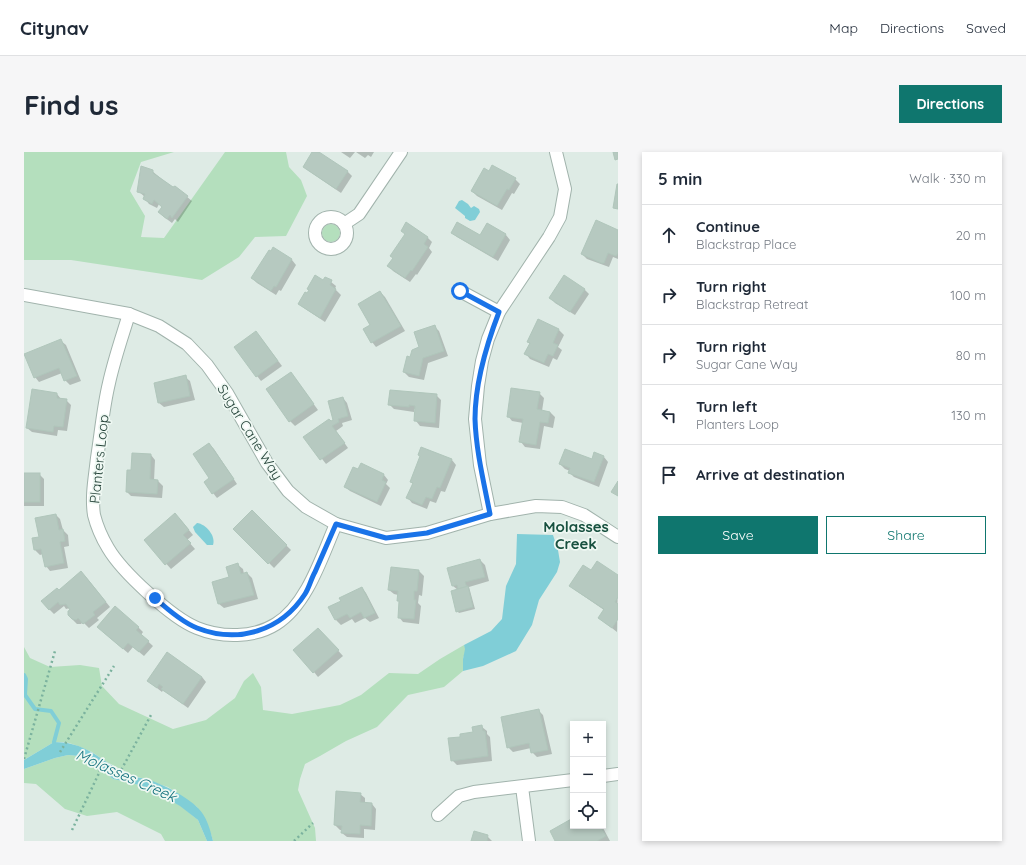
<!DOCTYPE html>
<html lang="en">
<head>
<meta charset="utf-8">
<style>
  :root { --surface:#fff; --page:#f6f6f7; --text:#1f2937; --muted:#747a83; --line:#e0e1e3; --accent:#0f766e }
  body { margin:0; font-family:Quicksand,sans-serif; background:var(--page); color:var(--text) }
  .controls { position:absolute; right:12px; bottom:12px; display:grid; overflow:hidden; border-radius:0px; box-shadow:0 2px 6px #0003 }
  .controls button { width:36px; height:36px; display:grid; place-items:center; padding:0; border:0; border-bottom:1px solid var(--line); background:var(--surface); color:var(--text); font:20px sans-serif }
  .stop { position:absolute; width:12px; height:12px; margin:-9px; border:3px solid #1a73e8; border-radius:50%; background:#fff }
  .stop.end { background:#1a73e8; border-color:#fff; box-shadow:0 1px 4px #0008 }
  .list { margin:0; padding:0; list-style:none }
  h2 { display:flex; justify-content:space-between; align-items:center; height:52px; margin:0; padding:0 16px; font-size:17px }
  h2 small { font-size:13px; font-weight:400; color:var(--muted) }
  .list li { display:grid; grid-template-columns:26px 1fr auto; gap:12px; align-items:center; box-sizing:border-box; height:60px; padding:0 16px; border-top:1px solid var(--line) }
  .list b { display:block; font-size:15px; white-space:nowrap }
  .list p { margin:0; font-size:13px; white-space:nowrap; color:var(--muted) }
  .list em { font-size:13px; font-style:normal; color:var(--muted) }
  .actions { display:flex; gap:8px; padding:12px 16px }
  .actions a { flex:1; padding:9px 0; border:1px solid var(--accent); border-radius:0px; text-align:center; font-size:14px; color:var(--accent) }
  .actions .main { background:var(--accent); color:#fff }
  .icon { flex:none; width:22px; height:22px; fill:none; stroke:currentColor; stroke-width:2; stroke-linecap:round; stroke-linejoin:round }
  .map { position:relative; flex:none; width:594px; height:689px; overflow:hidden; border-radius:0px }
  header { display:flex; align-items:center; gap:24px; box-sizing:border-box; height:56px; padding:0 20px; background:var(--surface); border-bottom:1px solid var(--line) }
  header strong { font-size:19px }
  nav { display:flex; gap:22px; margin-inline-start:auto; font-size:14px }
  .intro { display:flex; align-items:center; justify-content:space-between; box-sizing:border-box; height:96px; padding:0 24px }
  h1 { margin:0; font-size:28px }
  .button { padding:10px 18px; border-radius:0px; background:var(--accent); color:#fff; font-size:14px; font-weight:700 }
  main { display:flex; gap:24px; padding:0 24px }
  aside { flex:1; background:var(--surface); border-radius:0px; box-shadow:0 2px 6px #0003 }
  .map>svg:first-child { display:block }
</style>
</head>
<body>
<header>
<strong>Citynav</strong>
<nav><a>Map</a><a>Directions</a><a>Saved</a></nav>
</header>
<div class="intro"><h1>Find us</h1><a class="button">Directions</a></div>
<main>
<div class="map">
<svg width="594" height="689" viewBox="0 0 594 689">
  <rect width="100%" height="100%" fill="#deebe5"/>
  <!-- green -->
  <g fill="#b4dfbd">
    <path d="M0 0H150L117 10 106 39 121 64 117 85 140 86 201 0H262L265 15 277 28 283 44 262 84 231 85 215 105 178 128 47 108H0Z"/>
    <circle cx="307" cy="81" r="9"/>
    <path d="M440 493 442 497 439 507V519L420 535 384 543 353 575 322 589 296 604 281 612 276 627 274 638 291 676 292 689H189L187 682 173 655 153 641 144 635 108 623 81 609 68 600 54 594 42 590H30L0 608V495L6 506 26 515 56 513 75 516 78 534 95 552 149 577 182 568 211 546 220 529 229 521 237 535 239 558 268 562 316 553 337 543 365 521 394 522 416 507Z"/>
    <path d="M44 603 55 604 71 612 89 627 108 631 124 636 157 654 174 668 183 689H141L137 682 93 660 63 664 41 657 12 632 0 631V617L31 606Z"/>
  </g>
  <!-- water -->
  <g fill="#80ced7">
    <path d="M438 48 444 52 447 56 450 54 455 57 456 60 451 68 446 69 441 66V64L431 56 435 49Z"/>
    <path d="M173 371C182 372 192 384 189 393H183L171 380 169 375Z"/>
    <path d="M493 382 529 383 534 398 536 410 533 420 515 448 508 473 492 499 459 514 439 519V507L441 497 440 493 467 479 478 467 482 434 492 412Z"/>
    <path d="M30 590C66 590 78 612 108 624 114 626 120 626 126 628 142 634 162 644 174 656 183 665 186 677 189 689H183L174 668 156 654 124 636 108 631 89 627 71 612 55 604 44 603 31 606 0 617V608Z"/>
  </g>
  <!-- shadow -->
  <g fill="#0003">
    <path d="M289 0H293L323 19 328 24 317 41 285 19 280 15Z"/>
    <path d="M317 0H331L326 6Z"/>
    <path d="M332 0H350L347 5 344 3 341 6Z"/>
    <path d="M128 19 150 37 151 35 168 49 154 70 151 67 148 71 140 65 135 60 139 55 135 52 133 56 125 52 121 47V45L114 39Z"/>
    <path d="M465 20 491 27 496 32 490 42 488 41 478 58 453 44 448 39Z"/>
    <path d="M382 72 404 86 408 90 405 96 408 100 393 123 392 122 386 130 369 119 365 114 382 82Z"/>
    <path d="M463 72 482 83 486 88 474 109 433 85 428 81 456 84Z"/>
    <path d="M594 79V107L589 105 585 115 563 107 558 102Z"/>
    <path d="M249 97 268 108 272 113 257 139 255 138 252 143 233 131 228 126Z"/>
    <path d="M302 126 312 134 311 137 317 143 301 170 280 156 275 152 284 143 286 139 284 137 299 130Z"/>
    <path d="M560 137 565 142 551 163 531 151 527 146Z"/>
    <path d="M356 140 361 145 381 179 352 195 348 190 347 173Z"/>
    <path d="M514 168 535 178 540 183 534 195 538 198 533 208 529 206 525 215 506 207 502 202 506 192 504 190Z"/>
    <path d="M410 174 415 179 424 204 404 211 400 228 385 225 380 220 387 206 396 196Z"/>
    <path d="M236 185 258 214 237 229 233 224Z"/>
    <path d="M37 189 42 193 57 229 46 233 41 228 38 221 15 230 11 225Z"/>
    <path d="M267 221 294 258 271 274 266 269Z"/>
    <path d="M161 225 166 229 171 248 140 255 135 251Z"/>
    <path d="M515 241 520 246 518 259 526 260 531 265 529 276 520 274 516 297 501 295 497 290 499 271 488 269 484 264Z"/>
    <path d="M33 242 37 247 42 248 47 253 43 279 34 278 33 284 8 280 3 276Z"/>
    <path d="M412 243 417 248 415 276 396 274 392 269V258L390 257V260L370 257 365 252Z"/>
    <path d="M319 246 323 251 328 268 318 271 319 274 312 279 324 296 302 312 281 285 310 268Z"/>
    <path d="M185 292 190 297 213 332 193 346 189 341Z"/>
    <path d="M398 296 428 308 432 313 421 340 417 339 412 351 406 349 403 357 388 351 384 346 389 332 387 330 397 305Z"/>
    <path d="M571 302 580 305 584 310 575 335 550 325 545 320 546 319 541 317 536 312 568 308Z"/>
    <path d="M127 303 131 308 130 329H134L139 334 138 346 107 344 103 340 108 320Z"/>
    <path d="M337 313 360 323 364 328 362 332 366 336 357 354 326 339 321 335 334 318Z"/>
    <path d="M0 322H15L20 327V354H0Z"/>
    <path d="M228 360 267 398 250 416 211 377Z"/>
    <path d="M32 363 36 367 39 378 44 383 45 394 40 395 44 416 26 419 22 414 19 402 16 403 11 398 10 387 16 386Z"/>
    <path d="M156 367 169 383 163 388 171 397 147 417 121 388Z"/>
    <path d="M456 408 461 413 465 429 445 435 451 457 435 461 433 459 434 438 429 434Z"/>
    <path d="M214 413 219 417 220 422 223 421 228 426 234 447 200 456 195 452Z"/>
    <path d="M368 416 395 419 400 424 398 444 395 443 394 451 397 454 395 472 379 470 375 465 376 451 374 448V443L370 442 365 438Z"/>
    <path d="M568 420 594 424 593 480 575 466 580 458 551 438 546 433Z"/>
    <path d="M62 425 86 455 73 466 75 468 65 476 59 470 57 472H53L48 467 46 456 42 457 40 454 30 462 25 457 35 439Z"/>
    <path d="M338 436 342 441 355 466 346 470 341 466 331 471 328 467 317 473 312 468 306 456 318 449Z"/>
    <path d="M114 475 119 480 117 483 129 494 120 504 109 495 104 501 79 480Z"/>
    <path d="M299 482 319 504 294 525 290 520Z"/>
    <path d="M178 525 182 530 164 556 139 538 138 540 124 529Z"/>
    <path d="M514 558 519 563 528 602 513 605 508 600 507 596 489 600 484 595Z"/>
    <path d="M458 575 463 579V582L466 585 468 609 433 613 428 608 450 581Z"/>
    <path d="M336 642 341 646V652H348L352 657 351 678 340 677V686L323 685 318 681V678H316L311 673Z"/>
    <path d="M549 667V674H578L586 689H532Z"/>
    <path d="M463 684 468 689H448Z"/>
  </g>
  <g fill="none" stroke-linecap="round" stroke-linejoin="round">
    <!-- stream -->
    <path stroke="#80ced7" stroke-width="4" d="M0 523 2 527 1 543 11 557 27 559 35 571 30 590"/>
  </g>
  <!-- building -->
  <g fill="#b6c9c0" stroke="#b0c6bb">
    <path d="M288 0H295L324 19 312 37 279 15Z"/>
    <path d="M589 0H594V7L591 8Z"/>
    <path d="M468 13 492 26 485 38 483 37 473 54 447 39 460 16 465 19Z"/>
    <path d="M117 14 129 18V21L149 35 151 34 164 44 148 66 146 63 143 67 134 60 138 55 130 48 128 52 119 47 121 42 113 40Z"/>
    <path d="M593 32H594V57L589 56Z"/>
    <path d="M572 68 594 78V101L592 104 584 101 580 111H577L557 102Z"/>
    <path d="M382 70 404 85 400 92 404 95 388 119 387 118 381 126 363 114 369 106 366 104 381 82 377 79Z"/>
    <path d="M433 70 456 83 463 71 482 82 469 105 427 81Z"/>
    <path d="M249 95 268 107 252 135 250 134 247 139 227 126 245 98 247 99Z"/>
    <path d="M291 123 299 128 301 125 308 128 306 133 312 137 296 166 274 152 281 140 283 141 285 138 283 137Z"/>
    <path d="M540 123 561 137 546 160 525 146Z"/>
    <path d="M356 139 377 174 347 191 339 177 346 173 334 152Z"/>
    <path d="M514 167 535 177 529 191 534 193 529 204 524 202 520 211 500 202 506 191 503 190Z"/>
    <path d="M411 173 420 199 399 206 395 224 379 220 383 204 386 205 388 198 395 195 390 180Z"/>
    <path d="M232 179 254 209 232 225 210 195Z"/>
    <path d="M37 187 53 224 40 229 35 216 10 226 0 202Z"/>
    <path d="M267 220 290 252 265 270 242 237Z"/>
    <path d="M162 223 166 244 134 251 130 231Z"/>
    <path d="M487 236 516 240 513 257 526 260 524 271 516 270 512 293 495 290 499 267 483 265Z"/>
    <path d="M8 237 33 241V246L43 247 39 275 30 274 29 280 2 276Z"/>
    <path d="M366 238 413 242 411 271 390 269 391 254 385 253V255L364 253Z"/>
    <path d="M319 245 324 264 314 267 315 270 308 274 321 291 296 308 279 285 305 267 307 269 309 268 304 249Z"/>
    <path d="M185 291 210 327 188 342 180 330 185 326 169 302Z"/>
    <path d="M397 295 428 307 416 336 413 335 408 347 402 345 398 353 382 346 389 331 386 330 396 304 394 303Z"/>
    <path d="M541 297 568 307 570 300 580 304 570 330 544 321 546 316 535 312Z"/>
    <path d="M108 301 127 302 126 327 134 328 133 342 102 340 103 318H107Z"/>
    <path d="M337 311 360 322 358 328 362 330 353 350 320 335 329 315 334 317Z"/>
    <rect x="0" y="321" width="16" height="29"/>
    <path d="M594 329V344L587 340Z"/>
    <path d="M228 358 263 393 244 412 209 377Z"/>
    <path d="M151 361 165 378 159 383 167 391 141 413 120 388Z"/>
    <path d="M32 362 35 378 39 377 41 389 36 390 40 411 21 415 17 397 10 398 8 386 15 385 11 366Z"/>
    <path d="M456 407 461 425 441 430 443 435 434 437 433 433 428 434 423 416Z"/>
    <path d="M573 409 594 423V445L591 450 594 452V467L588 476 574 466 580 457 545 434 559 413 567 418Z"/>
    <path d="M214 411 217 422 223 420 230 443 194 452 188 430 205 425 202 415Z"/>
    <path d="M367 415 395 418 393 439H390V448H392L390 467 374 466 375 449H373L374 439 364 438Z"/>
    <path d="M57 419 82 450 69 460 71 463 59 472 54 466 52 468 48 467 44 463V459L46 458 42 452 36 453 34 450 25 458 17 449 33 436 35 438Z"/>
    <path d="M444 434 449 455 432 460 427 439Z"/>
    <path d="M338 435 351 461 340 466 337 460 326 466 323 462 311 468 304 455 317 449 315 446Z"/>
    <path d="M91 454 115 475 112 478 125 489 115 500 104 491 99 497 73 475Z"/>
    <path d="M294 476 315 498 289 521 269 498Z"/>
    <path d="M143 500 178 525 159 552 137 537 139 535 135 532 133 536 123 529Z"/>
    <path d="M515 557 524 598 507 601 505 591 483 596 477 565Z"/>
    <path d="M458 573 459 579H461L464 604 427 609 424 586 436 585V582L449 580 448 575Z"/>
    <path d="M312 639 337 641 336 650 348 651 347 674 336 673V682L317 681 318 674 310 673Z"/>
    <path d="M549 666V674H576L582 684 573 689H531L526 679Z"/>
    <path d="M450 679 464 683 463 689H447Z"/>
  </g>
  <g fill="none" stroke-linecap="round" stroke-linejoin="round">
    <defs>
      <g id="minor">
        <circle cx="307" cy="81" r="16"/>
        <path d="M320 72 335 62 377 0"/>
        <path d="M436 139 475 160"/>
        <path d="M0 143 105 162 135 174 163 192 183 213 203 241 243 311 264 339 282 355 312 372 362 386 403 381 466 362 512 354 538 355 560 363 594 385"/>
        <path d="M105 162C98 185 90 208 85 231 79 256 77 281 73 306 71 325 67 344 70 363 73 375 78 386 84 396 98 420 148 466 173 476 197 486 230 486 252 472 283 453 298 404 312 372"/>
        <path d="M466 362 456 313 451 267 454 234 458 209 464 187 475 160 525 85 536 65 541 37 532 0"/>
        <path d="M579 624 594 622"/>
        <path d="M498 635 505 689"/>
        <path d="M414 663 435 644 450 640 549 628"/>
      </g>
    </defs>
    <!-- minor casing -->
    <use href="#minor" stroke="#a1b3ac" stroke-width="14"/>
    <!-- path -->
    <g stroke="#7bb29e" stroke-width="2.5" stroke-dasharray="2 3" stroke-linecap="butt">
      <path d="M36 600 90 514"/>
      <path d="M0 607 31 499"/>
      <path d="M95 622 127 563"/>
      <path d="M48 678 76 619 72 616"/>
      <path d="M270 689 289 671"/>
    </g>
    <!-- minor -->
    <use href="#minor" stroke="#fff" stroke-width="12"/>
  </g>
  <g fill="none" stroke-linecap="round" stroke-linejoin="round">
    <!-- route -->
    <path stroke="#1a73e8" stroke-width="5" d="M131 446C143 457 158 470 173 476 214 492 257 479 281 442 285 436 287 427 291 420 298 404 305 388 312 372L362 386 403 381 466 362C460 331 452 299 451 267 451 230 462 194 475 160L436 139"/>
  </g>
  <g text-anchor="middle" stroke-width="3.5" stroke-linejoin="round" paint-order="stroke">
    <!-- street labels -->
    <g font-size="14" fill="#1e3d33" stroke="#eff8f3">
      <text transform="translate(226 280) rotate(58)" y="5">Sugar Cane Way</text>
      <text transform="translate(75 307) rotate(-84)" y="5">Planters Loop</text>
    </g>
    <!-- neighbourhood labels -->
    <g font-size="15" font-weight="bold" fill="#185140" stroke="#eff8f3">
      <text x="552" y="380">Molasses<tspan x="552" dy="17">Creek</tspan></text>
    </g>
    <!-- water labels -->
    <g font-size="15" font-style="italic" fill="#13727e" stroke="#eff8f3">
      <text transform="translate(102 624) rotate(24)" y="5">Molasses Creek</text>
    </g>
  </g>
</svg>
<div class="controls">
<button>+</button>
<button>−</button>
<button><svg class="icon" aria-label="locate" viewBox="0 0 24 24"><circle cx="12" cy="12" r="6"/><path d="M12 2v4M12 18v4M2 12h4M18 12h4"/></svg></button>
</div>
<div class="stop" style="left:436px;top:139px"></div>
<div class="stop end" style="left:131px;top:446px"></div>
</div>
<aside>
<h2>5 min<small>Walk · 330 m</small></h2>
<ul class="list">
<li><svg class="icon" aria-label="ahead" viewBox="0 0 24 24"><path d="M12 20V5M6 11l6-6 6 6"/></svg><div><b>Continue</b><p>Blackstrap Place</p></div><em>20 m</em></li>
<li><svg class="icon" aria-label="right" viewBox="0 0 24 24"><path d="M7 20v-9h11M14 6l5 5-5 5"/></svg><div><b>Turn right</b><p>Blackstrap Retreat</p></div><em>100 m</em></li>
<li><svg class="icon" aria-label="right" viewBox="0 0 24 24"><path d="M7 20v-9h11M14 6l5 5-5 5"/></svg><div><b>Turn right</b><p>Sugar Cane Way</p></div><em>80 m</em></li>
<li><svg class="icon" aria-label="left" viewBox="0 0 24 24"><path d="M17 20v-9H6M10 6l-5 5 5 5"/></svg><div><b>Turn left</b><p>Planters Loop</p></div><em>130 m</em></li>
<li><svg class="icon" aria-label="arrive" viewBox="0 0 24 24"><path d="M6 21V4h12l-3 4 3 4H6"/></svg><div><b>Arrive at destination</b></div></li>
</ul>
<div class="actions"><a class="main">Save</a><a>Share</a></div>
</aside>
</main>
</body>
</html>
